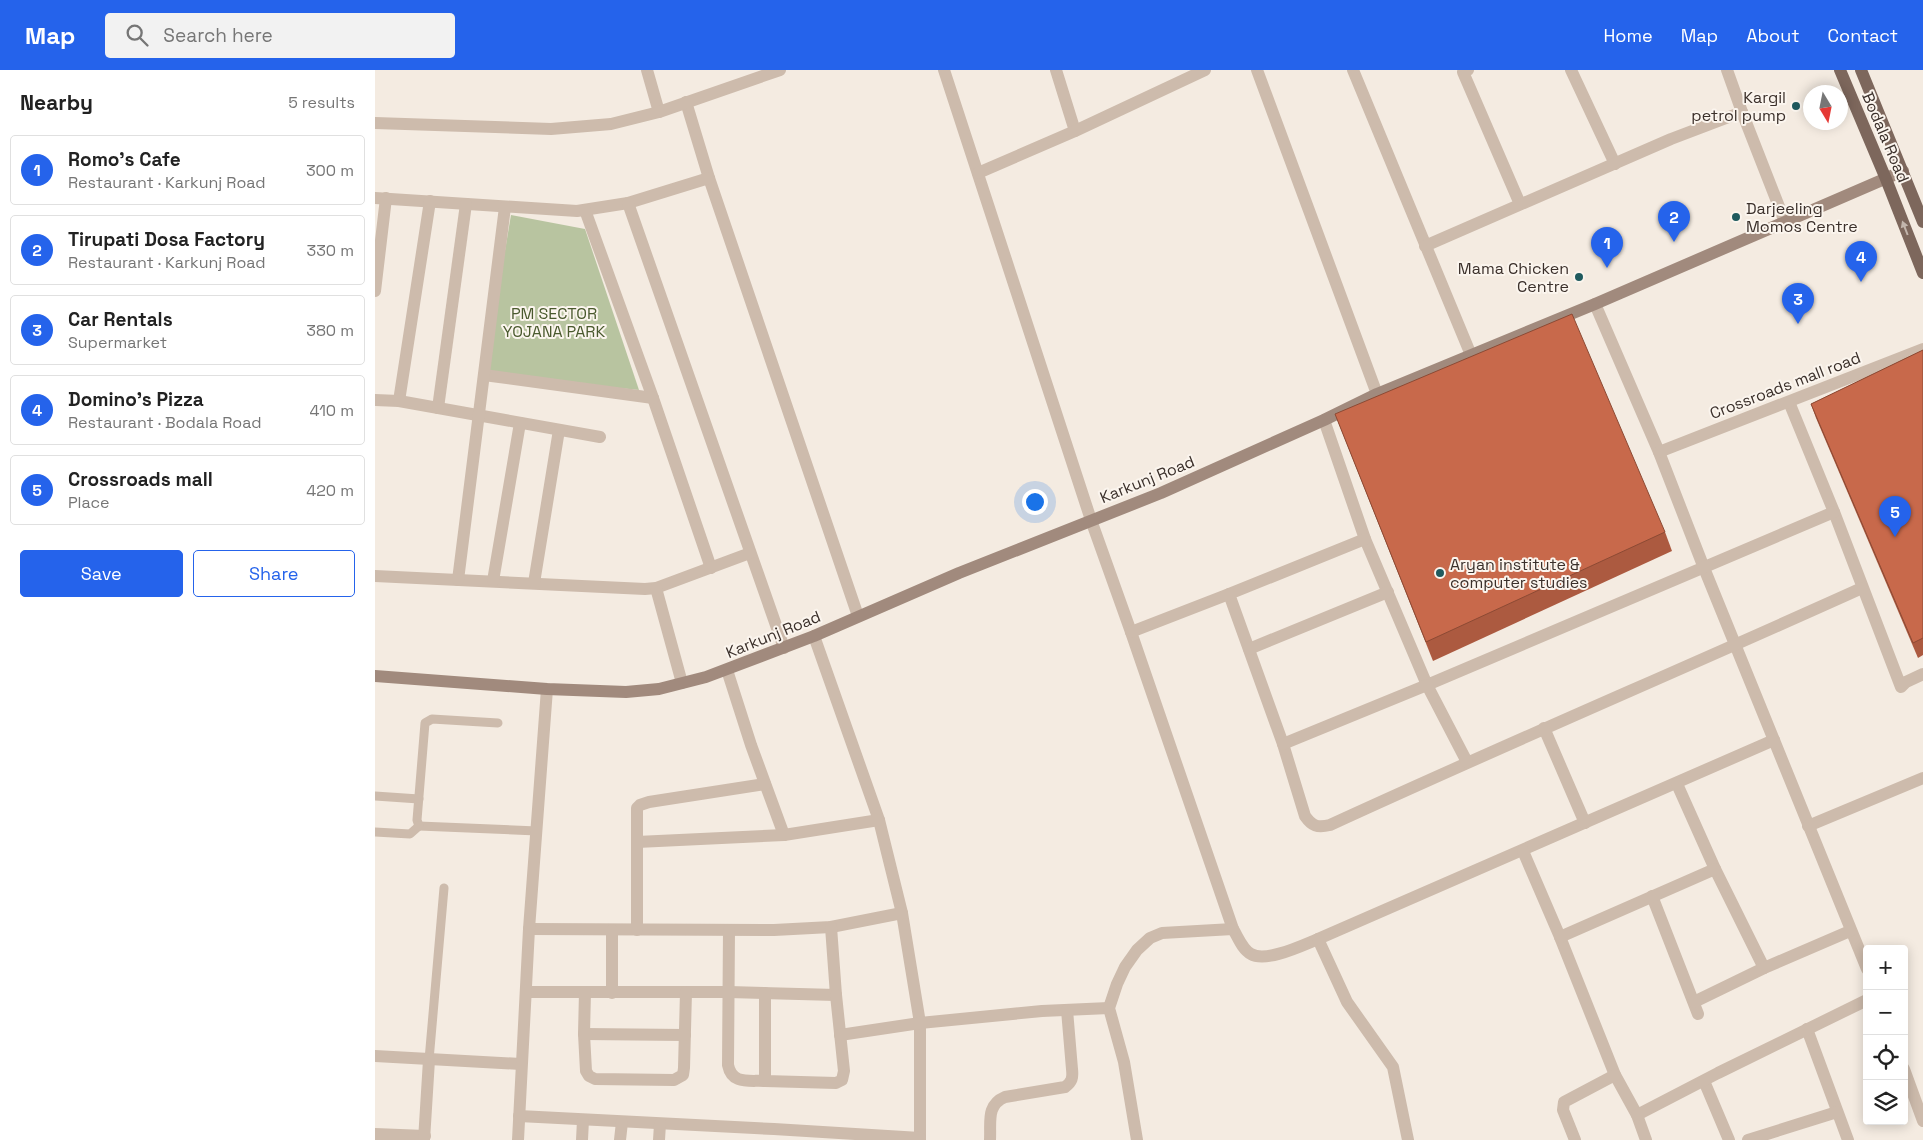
<!DOCTYPE html>
<html lang="en">
<head>
<meta charset="utf-8">
<style>
  :root { --surface:#fff; --page:#f2f2f2; --text:#222; --muted:#767676; --line:#e0e0e0; --accent:#2563eb }
  body { margin:0; font-family:"Space Grotesk",sans-serif; background:var(--page); color:var(--text) }
  .controls { position:absolute; right:15px; bottom:15px; display:grid; overflow:hidden; border-radius:5px; box-shadow:0 2px 12px #0003 }
  .controls button { width:45px; height:45px; display:grid; place-items:center; padding:0; border:0; border-bottom:1px solid var(--line); background:var(--surface); color:var(--text); font:25px sans-serif }
  .compass { position:absolute; left:1428px; top:15px; width:45px; height:45px; border-radius:50%; background:var(--surface); box-shadow:0 2px 12px #0003; rotate:170deg }
  .you { position:absolute; left:659px; top:431px; width:18px; height:18px; margin:-12px; border:4px solid #fff; border-radius:50%; background:#1a73e8; box-shadow:0 0 0 8px #1a73e833 }
  .badge { display:grid; place-items:center; width:32px; height:32px; border-radius:50%; background:var(--accent); color:#fff; font-size:16px; font-weight:700 }
  .pin { position:absolute; translate:-50% -41px; filter:drop-shadow(0 1px 2px #0008) }
  .pin::after { content:''; position:absolute; top:26px; width:18px; height:15px; background:inherit; clip-path:polygon(0 0,100% 0,50% 100%) }
  .list { margin:0; padding:0; list-style:none }
  h2 { display:flex; justify-content:space-between; align-items:center; height:65px; margin:0; padding:0 20px; font-size:21px }
  h2 small { font-size:16px; font-weight:400; color:var(--muted) }
  .list li { display:grid; grid-template-columns:32px 1fr auto; gap:15px; align-items:center; box-sizing:border-box; height:70px; margin:0 10px 10px; padding:0 10px; border:1px solid var(--line); border-radius:5px }
  .list b { display:block; font-size:19px; white-space:nowrap }
  .list p { margin:0; font-size:16px; white-space:nowrap; color:var(--muted) }
  .list em { font-size:16px; font-style:normal; color:var(--muted) }
  .actions { display:flex; gap:10px; padding:15px 20px }
  .actions a { flex:1; padding:11px 0; border:1px solid var(--accent); border-radius:5px; text-align:center; font-size:18px; color:var(--accent) }
  .actions .main { background:var(--accent); color:#fff }
  .icon { flex:none; width:28px; height:28px; fill:none; stroke:currentColor; stroke-width:2; stroke-linecap:round; stroke-linejoin:round }
  .map { position:relative; flex:none; width:1548px; height:1070px; overflow:hidden }
  header { display:flex; align-items:center; gap:30px; box-sizing:border-box; height:70px; padding:0 25px; background:var(--accent); color:#fff }
  header strong { font-size:24px }
  nav { display:flex; gap:28px; margin-inline-start:auto; font-size:18px }
  .search { width:350px; height:45px; background:var(--page); display:flex; align-items:center; gap:12px; box-sizing:border-box; padding:0 18px; border-radius:5px; color:var(--muted); font-size:19px }
  main { display:flex }
  aside { flex:1; background:var(--surface) }
  .map>svg:first-child { display:block }
</style>
</head>
<body>
<header>
<strong>Map</strong>
<div class="search"><svg class="icon" aria-label="search" viewBox="0 0 24 24"><circle cx="10" cy="10" r="6"/><path d="M15 15l6 6"/></svg>Search here</div>
<nav><a>Home</a><a>Map</a><a>About</a><a>Contact</a></nav>
</header>
<main>
<aside>
<h2>Nearby<small>5 results</small></h2>
<ul class="list">
<li><span class="badge">1</span><div><b>Romo's Cafe</b><p>Restaurant · Karkunj Road</p></div><em>300 m</em></li>
<li><span class="badge">2</span><div><b>Tirupati Dosa Factory</b><p>Restaurant · Karkunj Road</p></div><em>330 m</em></li>
<li><span class="badge">3</span><div><b>Car Rentals</b><p>Supermarket</p></div><em>380 m</em></li>
<li><span class="badge">4</span><div><b>Domino's Pizza</b><p>Restaurant · Bodala Road</p></div><em>410 m</em></li>
<li><span class="badge">5</span><div><b>Crossroads mall</b><p>Place</p></div><em>420 m</em></li>
</ul>
<div class="actions"><a class="main">Save</a><a>Share</a></div>
</aside>
<div class="map">
<svg width="1548" height="1070" viewBox="0 0 1548 1070">
  <rect width="100%" height="100%" fill="#f4ebe1"/>
  <!-- green -->
  <path fill="#b8c4a0" d="M136 145 210 159 264 320 109 305Z"/>
  <g fill="none" stroke-linecap="round" stroke-linejoin="round">
    <!-- lane -->
    <g stroke="#cdbbac" stroke-width="9">
      <path d="M0 726 44 729"/>
      <path d="M44 756 42 750 50 653 57 649 123 653"/>
      <path d="M44 756 162 761"/>
      <path d="M0 762 35 764 44 756"/>
      <path d="M54 990 69 818"/>
    </g>
    <!-- street -->
    <g stroke="#cdbbac" stroke-width="12">
      <path d="M272 0 284 42"/>
      <path d="M569 0 716 450 756 562 858 859C863 867 867 879 876 884 891 893 928 875 943 869L1399 670"/>
      <path d="M681 0 700 61"/>
      <path d="M882 0 1002 324"/>
      <path d="M978 0 1096 285"/>
      <path d="M1093 0 1088 2 1145 134"/>
      <path d="M1196 0 1240 94"/>
      <path d="M311 32 334 108 483 546"/>
      <path d="M1367 42 1410 152"/>
      <path d="M0 53 176 59 236 54 284 42 405 0"/>
      <path d="M603 103 700 61 830 0"/>
      <path d="M0 128 202 141 253 133 334 108"/>
      <path d="M253 133 409 578"/>
      <path d="M210 140 278 328 336 498"/>
      <path d="M1050 176 1296 69 1367 42 1352 0"/>
      <path d="M0 221 11 128"/>
      <path d="M1220 234 1284 382 1329 498 1492 899"/>
      <path d="M109 305 278 328"/>
      <path d="M0 330 24 331 225 367"/>
      <path d="M24 331 55 131"/>
      <path d="M1414 332 1459 442 1526 617 1531 612 1548 604"/>
      <path d="M63 338 91 134"/>
      <path d="M949 350 990 469 1052 615 1459 442"/>
      <path d="M1284 382 1548 279"/>
      <path d="M990 469 854 524 908 674 930 746C937 756 942 758 955 755 1131 674 1310 598 1487 518"/>
      <path d="M0 506 270 519 281 518 375 483"/>
      <path d="M83 510 130 137"/>
      <path d="M118 511 145 353"/>
      <path d="M159 513 184 360"/>
      <path d="M281 518 307 613"/>
      <path d="M756 562 854 524"/>
      <path d="M439 566 504 750 527 843 545 953V1070"/>
      <path d="M874 579 1013 522"/>
      <path d="M352 600 376 675 409 765"/>
      <path d="M1169 658 1210 753"/>
      <path d="M908 674 1052 615 1092 692"/>
      <path d="M1302 714 1340 799 1389 898"/>
      <path d="M1433 756 1548 708"/>
      <path d="M262 772 409 765 504 750"/>
      <path d="M1148 781 1185 867 1240 1005 1262 1045 1271 1070"/>
      <path d="M1277 826 1323 944"/>
      <path d="M154 859 399 860 456 857 527 843"/>
      <path d="M262 860V738L265 735 274 732 390 714"/>
      <path d="M354 860 353 995C357 1015 374 1010 390 1011"/>
      <path d="M1185 867 1340 799"/>
      <path d="M943 869 972 932 1018 997 1033 1070"/>
      <path d="M151 922H354L461 925 456 857"/>
      <path d="M210 922 209 964 211 1001 214 1006 220 1009 299 1010 308 1005 309 998 311 922"/>
      <path d="M237 923V860"/>
      <path d="M390 923V1011L461 1013 467 1010 469 1001 461 925"/>
      <path d="M1319 932 1389 898 1475 861"/>
      <path d="M1432 959 1473 1070"/>
      <path d="M209 964 310 965"/>
      <path d="M465 965 545 953 667 941 734 938"/>
      <path d="M0 986 146 994"/>
      <path d="M1529 999 1548 1051"/>
      <path d="M1329 1011 1354 1070"/>
      <path d="M1262 1045 1343 1003 1492 930"/>
      <path d="M144 1046 399 1059 545 1068"/>
      <path d="M0 1064 50 1066"/>
      <path d="M49 1070 54 990"/>
      <path d="M143 1070 154 859 172 619"/>
      <path d="M207 1070 208 1050"/>
      <path d="M245 1070 247 1052"/>
      <path d="M284 1070 285 1054"/>
      <path d="M615 1070C616 1052 611 1035 630 1027L690 1017C697 1012 698 1008 697 999L692 940"/>
      <path d="M762 1070 749 992 734 938 742 914 750 897 762 880 775 868 787 863 858 859"/>
      <path d="M1200 1070 1188 1040 1189 1032 1240 1005"/>
      <path d="M1373 1070 1462 1042"/>
    </g>
    <!-- secondary -->
    <path stroke="#a18a7d" stroke-width="12" d="M0 606 172 619 251 622 284 619 331 607 439 566 584 503 786 423 949 350 1002 324 1220 234 1528 101"/>
    <!-- primary -->
    <g stroke="#7d675c" stroke-width="12">
      <path d="M1465 0 1511 109 1548 203"/>
      <path d="M1486 0 1548 152"/>
    </g>
  </g>
  <!-- wall -->
  <g fill="#ac5a40">
    <path d="M1548 280V585L1543 588 1441 348 1436 334Z"/>
    <path d="M960 344 1290 462 1297 481 1058 591Z"/>
  </g>
  <!-- building -->
  <g fill="#c8694b" stroke="#8c4a34">
    <path d="M1197 244 1290 462 1051 572 960 344Z"/>
    <path d="M1548 280V568L1538 573 1436 334Z"/>
  </g>
  <!-- one-way arrows -->
  <defs><path id="oneway-solid" d="M-6-.8H1V-3.2L6.5 0L1 3.2V.8H-6Z" transform="scale(1.25)"/></defs>
  <use fill="#c2b5ac" href="#oneway-solid" transform="translate(1530 158) rotate(-111)"/>
  <!-- markers -->
  <g fill="#1f5a5e" stroke="#fbf5ee" stroke-width="2">
    <circle cx="1421" cy="36" r="5"/>
    <circle cx="1361" cy="147" r="5"/>
    <circle cx="1204" cy="207" r="5"/>
    <circle cx="1065" cy="503" r="5"/>
  </g>
  <g text-anchor="middle" stroke-width="4" stroke-linejoin="round" paint-order="stroke">
    <!-- poi labels -->
    <g font-size="16" fill="#3b302b" stroke="#fbf5ee" text-anchor="end">
      <text x="1411" y="33">Kargil<tspan x="1411" dy="18">petrol pump</tspan></text>
      <text x="1371" y="144" text-anchor="start">Darjeeling<tspan x="1371" dy="18">Momos Centre</tspan></text>
      <text x="1194" y="204">Mama Chicken<tspan x="1194" dy="18">Centre</tspan></text>
      <text x="1075" y="500" text-anchor="start">Aryan institute &amp;<tspan x="1075" dy="18">computer studies</tspan></text>
    </g>
    <!-- street labels -->
    <g font-size="16" fill="#3b302b" stroke="#fbf5ee">
      <text transform="translate(1511 67) rotate(67)" y="6">Bodala Road</text>
      <text transform="translate(1410 315) rotate(-21)" y="6">Crossroads mall road</text>
      <text transform="translate(772 409) rotate(-22)" y="6">Karkunj Road</text>
      <text transform="translate(398 564) rotate(-22)" y="6">Karkunj Road</text>
    </g>
    <!-- park labels -->
    <g font-size="16" fill="#4a5a2e" stroke="#fbf5ee">
      <text x="179" y="249">PM SECTOR<tspan x="179" dy="18">YOJANA PARK</tspan></text>
    </g>
  </g>
</svg>
<div class="controls">
<button>+</button>
<button>−</button>
<button><svg class="icon" aria-label="locate" viewBox="0 0 24 24"><circle cx="12" cy="12" r="6"/><path d="M12 2v4M12 18v4M2 12h4M18 12h4"/></svg></button>
<button><svg class="icon" aria-label="layers" viewBox="0 0 24 24"><path d="M12 4l9 5-9 5-9-5zM3 14l9 5 9-5"/></svg></button>
</div>
<svg class="compass" viewBox="-18 -18 36 36"><path d="M0-13l5 13h-10z" fill="#e53935"/><path d="M0 13l5-13h-10z" fill="#767676"/></svg>
<div class="you"></div>
<div class="pin badge" style="left:1232px;top:198px">1</div>
<div class="pin badge" style="left:1299px;top:172px">2</div>
<div class="pin badge" style="left:1423px;top:254px">3</div>
<div class="pin badge" style="left:1486px;top:212px">4</div>
<div class="pin badge" style="left:1520px;top:467px">5</div>
</div>
</main>
</body>
</html>
